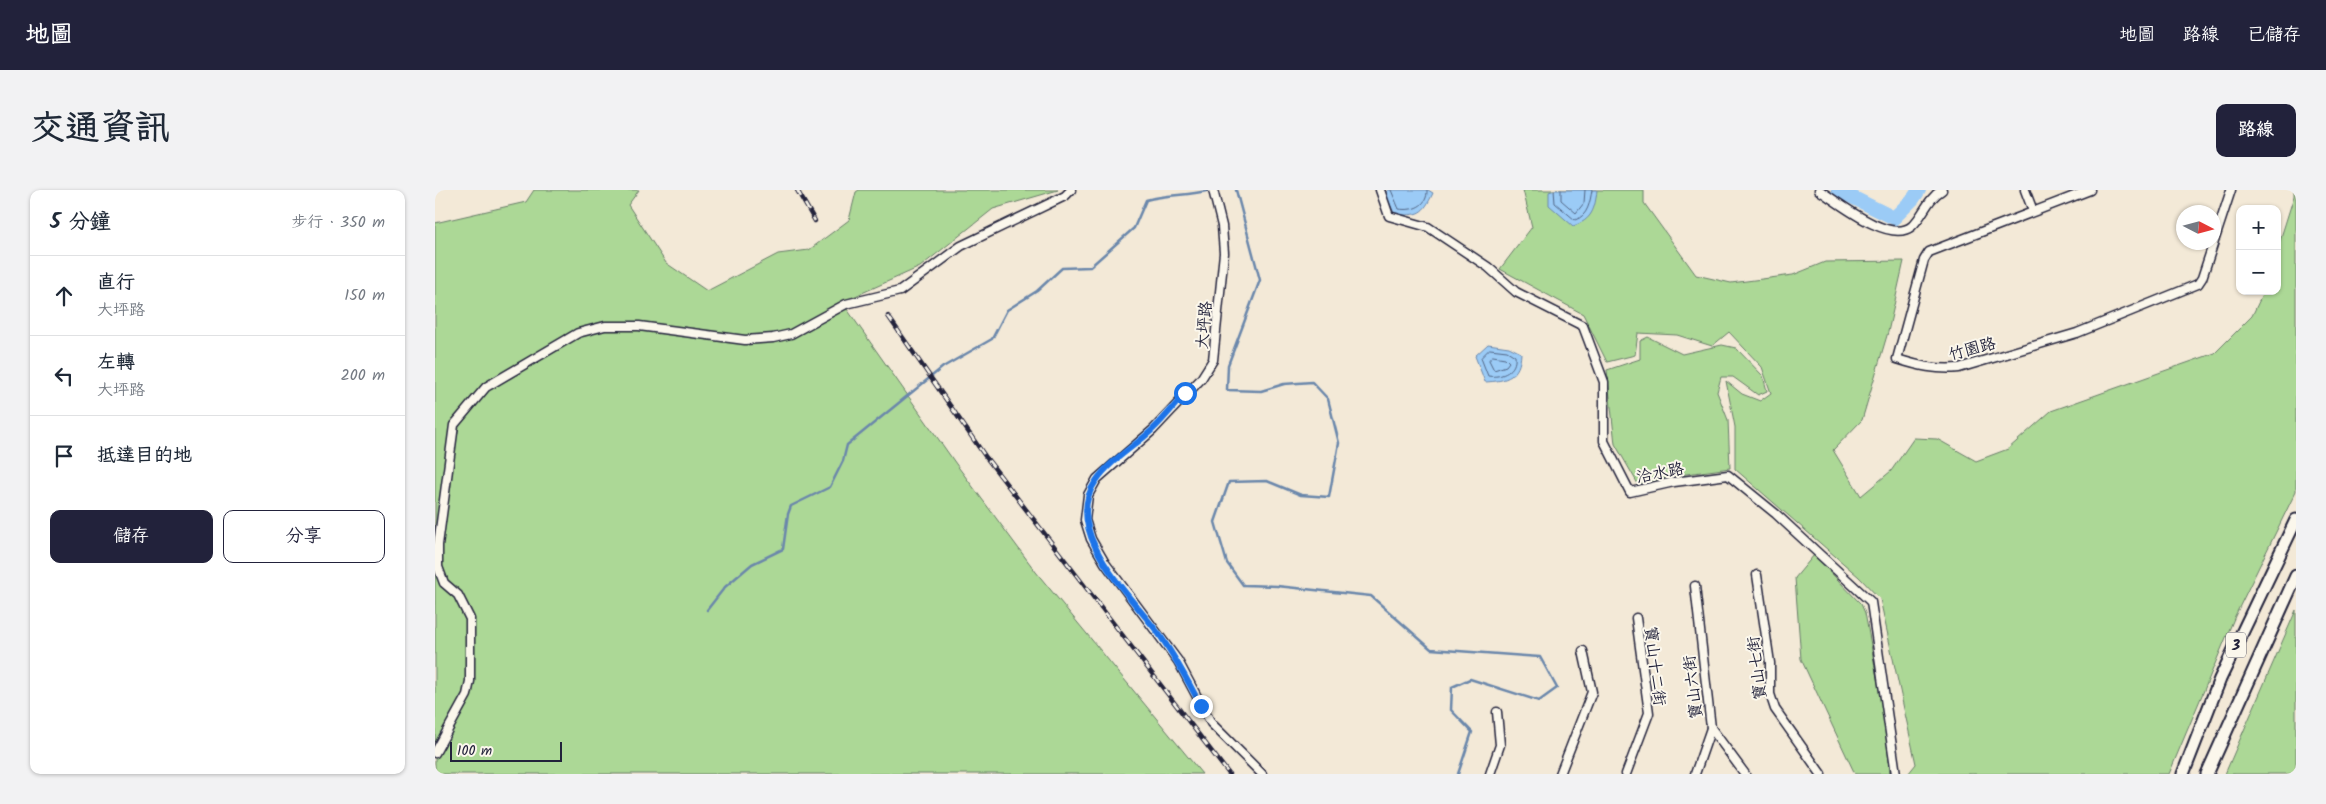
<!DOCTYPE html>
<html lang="zh-TW">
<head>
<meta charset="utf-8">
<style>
  :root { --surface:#fff; --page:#f2f2f3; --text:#1f2937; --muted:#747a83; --line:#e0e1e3; --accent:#22223b }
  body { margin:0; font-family:Kalam,"LXGW WenKai TC",sans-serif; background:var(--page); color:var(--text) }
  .controls { position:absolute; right:15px; top:15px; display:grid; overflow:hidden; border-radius:10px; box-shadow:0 1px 4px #0004 }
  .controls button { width:45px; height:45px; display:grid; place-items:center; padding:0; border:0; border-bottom:1px solid var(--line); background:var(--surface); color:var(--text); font:25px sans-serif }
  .compass { position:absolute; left:1741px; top:15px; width:45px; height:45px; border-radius:50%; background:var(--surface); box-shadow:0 1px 4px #0004; rotate:96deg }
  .scale { position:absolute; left:15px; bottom:12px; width:112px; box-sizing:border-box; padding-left:5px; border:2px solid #22223b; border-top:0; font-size:14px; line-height:18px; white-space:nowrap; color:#22223b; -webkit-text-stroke:4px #fbf7ec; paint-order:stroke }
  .stop { position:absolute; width:15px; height:15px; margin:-11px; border:4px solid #1a73e8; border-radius:50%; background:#fff }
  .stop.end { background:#1a73e8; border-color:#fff; box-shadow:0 1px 5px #0008 }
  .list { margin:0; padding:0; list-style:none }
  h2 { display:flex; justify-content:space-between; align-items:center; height:65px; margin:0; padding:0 20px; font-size:21px }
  h2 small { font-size:16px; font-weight:400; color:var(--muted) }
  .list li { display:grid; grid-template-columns:32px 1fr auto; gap:15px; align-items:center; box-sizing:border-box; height:80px; padding:0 20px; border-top:1px solid var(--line) }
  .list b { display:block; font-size:19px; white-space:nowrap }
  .list p { margin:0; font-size:16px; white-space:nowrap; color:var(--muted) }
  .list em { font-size:16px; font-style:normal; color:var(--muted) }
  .actions { display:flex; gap:10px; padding:15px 20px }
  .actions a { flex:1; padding:11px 0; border:1px solid var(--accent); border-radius:10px; text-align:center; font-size:18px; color:var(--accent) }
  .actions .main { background:var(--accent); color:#fff }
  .icon { flex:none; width:28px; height:28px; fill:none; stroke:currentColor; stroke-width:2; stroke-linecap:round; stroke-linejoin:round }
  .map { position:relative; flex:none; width:1861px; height:584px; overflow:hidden; border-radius:10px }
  header { display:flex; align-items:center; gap:30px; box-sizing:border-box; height:70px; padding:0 25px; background:var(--accent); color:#fff }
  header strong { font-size:24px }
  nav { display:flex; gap:28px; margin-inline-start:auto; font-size:18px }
  .intro { display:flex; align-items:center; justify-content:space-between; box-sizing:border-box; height:120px; padding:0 30px }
  h1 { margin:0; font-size:35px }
  .button { padding:12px 22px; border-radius:10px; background:var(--accent); color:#fff; font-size:18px; font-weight:700 }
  main { display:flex; gap:30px; padding:0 30px }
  aside { flex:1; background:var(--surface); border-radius:10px; box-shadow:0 1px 4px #0004 }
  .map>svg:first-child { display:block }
</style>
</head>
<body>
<header>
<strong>地圖</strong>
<nav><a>地圖</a><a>路線</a><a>已儲存</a></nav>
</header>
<div class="intro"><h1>交通資訊</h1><a class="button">路線</a></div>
<main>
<aside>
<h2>5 分鐘<small>步行 · 350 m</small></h2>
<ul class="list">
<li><svg class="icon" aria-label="ahead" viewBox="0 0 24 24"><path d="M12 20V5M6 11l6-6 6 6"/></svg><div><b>直行</b><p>大坪路</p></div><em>150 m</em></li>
<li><svg class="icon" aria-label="left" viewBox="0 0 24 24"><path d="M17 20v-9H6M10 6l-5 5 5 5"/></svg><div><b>左轉</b><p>大坪路</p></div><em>200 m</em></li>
<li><svg class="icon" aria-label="arrive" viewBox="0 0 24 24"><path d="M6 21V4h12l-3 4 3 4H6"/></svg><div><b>抵達目的地</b></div></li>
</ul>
<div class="actions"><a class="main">儲存</a><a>分享</a></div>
</aside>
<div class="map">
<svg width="1861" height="584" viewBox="0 0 1861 584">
  <rect width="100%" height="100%" fill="#f3e9d7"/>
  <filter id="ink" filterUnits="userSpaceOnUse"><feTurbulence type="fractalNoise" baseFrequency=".02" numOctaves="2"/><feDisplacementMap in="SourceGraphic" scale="10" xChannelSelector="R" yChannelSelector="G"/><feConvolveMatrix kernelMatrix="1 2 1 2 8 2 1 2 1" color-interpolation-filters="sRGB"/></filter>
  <g filter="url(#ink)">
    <!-- green -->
    <g fill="#acd896" stroke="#677d68">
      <path d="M99 0H204L193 15 231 73 272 101 343 64 374 60 414 30 421 2 424 0H623L558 19 485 77 407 112 521 274 601 382 767 584H0V33L91 12Z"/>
      <path d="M1088 0H1209V13L1261 85 1296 93 1358 85 1390 72 1469 71 1453 142 1427 230 1398 260 1426 306 1456 281 1479 248 1502 249 1541 271 1573 259 1616 221 1780 163 1817 126 1829 101H1842V60L1859 6V0H1861V301L1800 426 1734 584H1473L1481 574 1445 409 1424 387 1300 279V237L1291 191 1307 204 1325 211 1336 203 1327 177 1294 142 1277 156 1242 145 1203 143 1200 165 1172 172 1148 124 1065 79 1097 37Z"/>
      <path d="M1213 147 1247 164 1287 155 1301 158 1328 186 1332 201 1323 205 1298 187H1286L1282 202 1293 230 1295 278 1244 285 1203 294 1180 254 1172 180 1205 169V151Z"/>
      <path d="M1379 365 1426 414 1430 423 1449 525 1455 578 1454 584H1420L1366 469 1360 388Z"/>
      <path d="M1861 420V584H1790Z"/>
    </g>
    <!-- water -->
    <g fill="#9bcbf6" stroke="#6b87ab">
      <path d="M953 0H993L998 3C988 25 984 25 960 25L950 3Z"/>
      <path d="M1120 0H1162C1160 19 1157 30 1138 36L1114 15V2Z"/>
      <path d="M1053 154 1074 157 1086 163C1085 187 1072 191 1050 192L1040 166Z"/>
    </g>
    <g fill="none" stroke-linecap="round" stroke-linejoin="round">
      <!-- shore -->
      <g stroke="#526686" stroke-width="1">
        <path d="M956 0 964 19C977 21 993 17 992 0"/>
        <path d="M1119 0 1120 13 1140 30C1153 26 1155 12 1157 0"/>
        <path d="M1126 0V10L1141 23 1149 13 1150 0"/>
        <path d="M1055 159 1072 161 1080 166C1082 181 1067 188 1053 186L1046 168Z"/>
        <path d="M1058 166 1070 168 1074 172 1071 176 1059 180 1054 170Z"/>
      </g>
      <!-- stream -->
      <g stroke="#6b87ab" stroke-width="2.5">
        <path d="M801 0 825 90 793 175 792 200 826 201 849 194 877 192 893 209 904 253 894 307 866 305 832 291 794 292 780 332 792 373 808 395 842 396 936 406 996 459 1105 467 1122 498 1104 511 1035 489 1017 497 1016 520 1037 542 1023 584"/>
        <path d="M272 420 290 397 317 374 348 359 353 324 356 316 395 297 408 271 412 255 508 177 557 149 572 120 602 101 627 78 655 77 699 38 711 10C733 4 754 6 775 0"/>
      </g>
      <!-- river -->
      <path stroke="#9bcbf6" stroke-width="14" d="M1403 0 1459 28 1478 9 1484 0"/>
      <defs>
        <g id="minor">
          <path d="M778 0 787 36 789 63 778 170 766 189 718 240 662 289 653 305 650 330 656 349 670 373 743 471 776 533 827 584"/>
          <path d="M945 0 954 26 993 37 1053 77 1081 102 1148 136 1169 192V251L1195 302 1239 292 1293 285 1341 324 1436 412 1461 584"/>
          <path d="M1384 0C1403 12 1455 55 1477 36 1489 25 1492 9 1507 0"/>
          <path d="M1590 0 1598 21"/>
          <path d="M1655 0 1494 62 1489 70 1462 169C1484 176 1501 180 1524 178L1642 143 1763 94 1767 88 1796 0"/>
          <path d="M1322 385 1335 473V504L1340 519 1386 584"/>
          <path d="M1260 396 1276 538 1310 584"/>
          <path d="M0 563 32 505 35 491V429L23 405 9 393 3 377V355L19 235 51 197 143 143 170 136H204L310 150 338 148 356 144 411 114 465 101 526 56 630 6 636 0"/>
          <path d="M1055 584 1065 555 1062 522"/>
          <path d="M1125 584 1157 502 1148 461"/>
          <path d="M1191 584 1214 523 1201 428"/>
          <path d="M1260 584 1276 538"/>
        </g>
        <g id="highway">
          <path d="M1748 584 1785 489 1861 330"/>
          <path d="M1772 584 1861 386"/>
        </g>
      </defs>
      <!-- minor casing -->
      <use href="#minor" stroke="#22223b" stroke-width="11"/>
      <!-- highway casing -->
      <use href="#highway" stroke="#22223b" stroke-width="15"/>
      <!-- minor -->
      <use href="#minor" stroke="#fbf7ec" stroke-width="8"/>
      <!-- highway -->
      <use href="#highway" stroke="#fbf7ec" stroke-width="11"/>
      <defs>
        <g id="rail">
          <path d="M362 0 380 31"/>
          <path d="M453 126 550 266 794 584"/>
        </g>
      </defs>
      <!-- rail casing -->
      <use href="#rail" stroke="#22223b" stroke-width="4.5"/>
      <!-- rail -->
      <use href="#rail" stroke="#fbf7ec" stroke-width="2.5" stroke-dasharray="8" stroke-linecap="butt"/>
    </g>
  </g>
  <g fill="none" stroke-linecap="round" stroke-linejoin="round" filter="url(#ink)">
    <!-- route -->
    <path stroke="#1a73e8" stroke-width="6" d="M750 203C739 216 729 229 717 240 699 257 675 270 661 291 625 341 696 406 724 444 740 467 753 491 766 516"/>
  </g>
  <g text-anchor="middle" stroke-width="4" stroke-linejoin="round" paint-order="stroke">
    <!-- shield labels -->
    <rect fill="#fbf7ec" stroke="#636270" stroke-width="1" x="1791" y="442.5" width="20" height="25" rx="4"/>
    <g font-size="15" font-weight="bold" fill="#22223b">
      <text x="1801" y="460">3</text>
    </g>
    <!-- street labels -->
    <g font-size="16" fill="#22223b" stroke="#fbf7ec">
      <text transform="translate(768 135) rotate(-85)" y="6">大坪路</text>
      <text transform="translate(1537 158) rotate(-15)" y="6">竹園路</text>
      <text transform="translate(1225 282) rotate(-11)" y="6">洽水路</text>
      <text transform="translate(1221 476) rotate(83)" y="6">寶山十二街</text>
      <text transform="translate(1321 478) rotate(-97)" y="6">寶山七街</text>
      <text transform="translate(1257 497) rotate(-97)" y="6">寶山六街</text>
    </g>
  </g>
</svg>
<div class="controls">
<button>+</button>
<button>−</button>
</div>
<svg class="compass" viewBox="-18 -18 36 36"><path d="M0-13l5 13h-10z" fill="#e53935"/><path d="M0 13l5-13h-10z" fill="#747a83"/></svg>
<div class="scale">100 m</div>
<div class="stop" style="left:750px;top:203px"></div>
<div class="stop end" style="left:766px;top:516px"></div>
</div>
</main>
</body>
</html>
